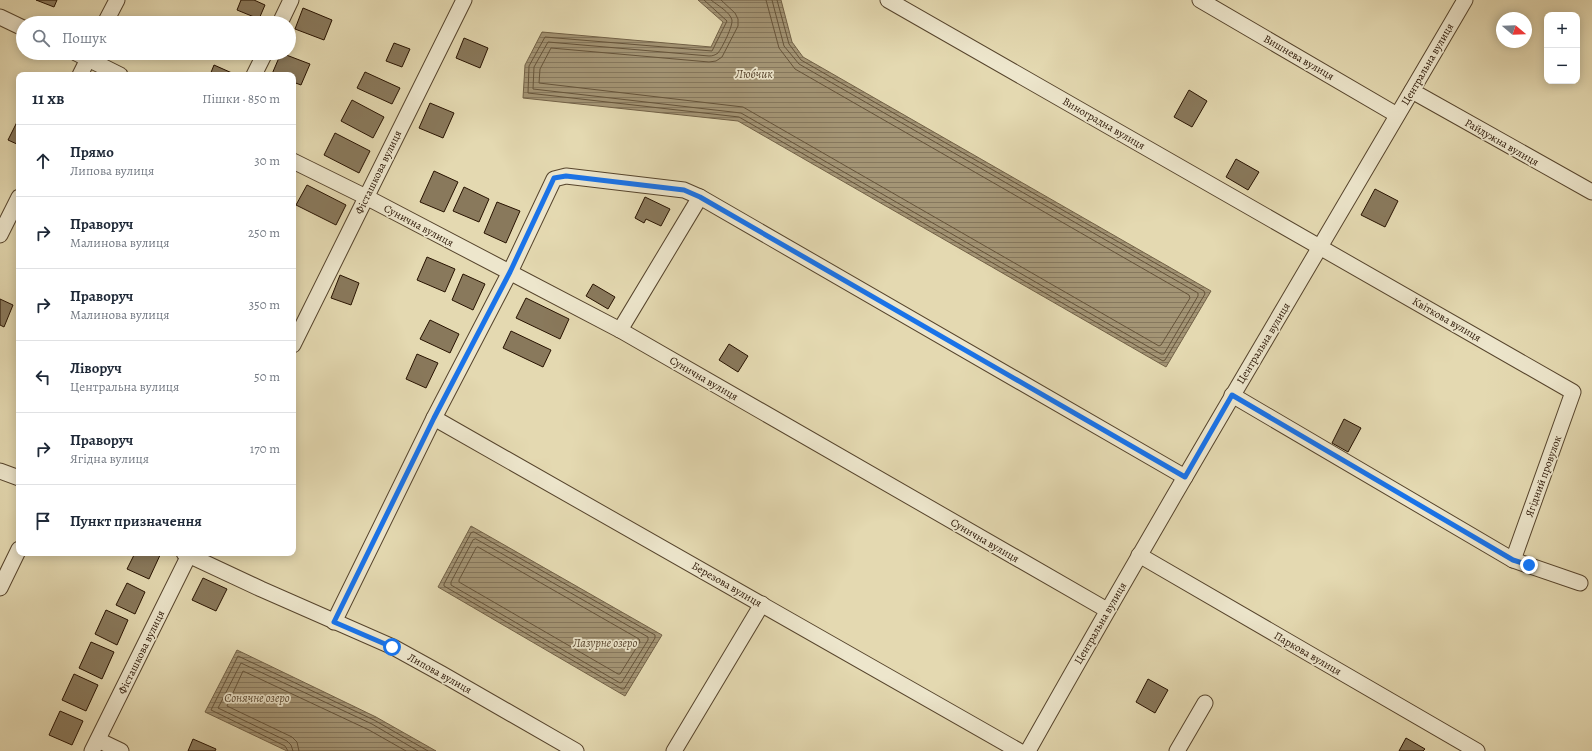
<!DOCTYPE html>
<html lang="uk">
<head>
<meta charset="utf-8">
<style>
  :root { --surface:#fff; --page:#f6f6f7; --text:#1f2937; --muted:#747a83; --line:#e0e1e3 }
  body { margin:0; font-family:Alegreya,serif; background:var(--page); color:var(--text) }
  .controls { position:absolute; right:12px; top:12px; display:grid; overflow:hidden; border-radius:8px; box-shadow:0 2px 10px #0003 }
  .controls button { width:36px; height:36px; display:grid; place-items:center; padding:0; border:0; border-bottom:1px solid var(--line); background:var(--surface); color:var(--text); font:20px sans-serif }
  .compass { position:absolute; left:1496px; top:12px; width:36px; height:36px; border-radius:50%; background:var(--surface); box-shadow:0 2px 10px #0003; rotate:109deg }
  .stop { position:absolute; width:12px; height:12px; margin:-9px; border:3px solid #1a73e8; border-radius:50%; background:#fff }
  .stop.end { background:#1a73e8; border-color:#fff; box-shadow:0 1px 4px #0008 }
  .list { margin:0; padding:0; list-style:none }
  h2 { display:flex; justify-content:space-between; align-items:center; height:52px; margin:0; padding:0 16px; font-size:17px }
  h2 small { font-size:13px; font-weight:400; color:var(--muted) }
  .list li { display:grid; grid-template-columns:26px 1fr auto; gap:12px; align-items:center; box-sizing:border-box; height:72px; padding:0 16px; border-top:1px solid var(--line) }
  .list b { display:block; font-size:15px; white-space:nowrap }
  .list p { margin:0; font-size:13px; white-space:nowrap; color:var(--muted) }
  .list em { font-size:13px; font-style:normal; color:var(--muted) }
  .icon { flex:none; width:22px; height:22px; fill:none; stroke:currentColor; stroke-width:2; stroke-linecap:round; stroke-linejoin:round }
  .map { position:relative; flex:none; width:1592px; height:751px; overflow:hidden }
  .search { position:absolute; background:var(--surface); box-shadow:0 2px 10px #0003; left:16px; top:16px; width:280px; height:44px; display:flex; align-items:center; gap:10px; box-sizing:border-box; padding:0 14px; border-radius:22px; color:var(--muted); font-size:15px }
  .panel { position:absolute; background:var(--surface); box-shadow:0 2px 10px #0003; left:16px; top:72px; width:280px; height:484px; border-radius:8px }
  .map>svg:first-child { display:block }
</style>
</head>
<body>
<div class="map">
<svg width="1592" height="751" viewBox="0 0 1592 751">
  <defs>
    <pattern id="water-rules" width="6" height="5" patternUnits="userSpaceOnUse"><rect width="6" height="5" fill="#a49575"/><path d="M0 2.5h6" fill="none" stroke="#86785e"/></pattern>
  </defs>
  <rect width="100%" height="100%" fill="#e4d9b1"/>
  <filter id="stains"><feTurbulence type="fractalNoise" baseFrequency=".005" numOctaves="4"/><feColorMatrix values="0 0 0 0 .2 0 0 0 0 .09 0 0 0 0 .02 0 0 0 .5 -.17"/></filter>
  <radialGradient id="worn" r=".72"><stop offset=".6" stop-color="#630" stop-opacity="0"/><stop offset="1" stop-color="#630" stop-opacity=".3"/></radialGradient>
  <!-- water -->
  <g fill="url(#water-rules)" stroke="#726146">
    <path d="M698 0H781L792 42 803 57 1211 291 1166 367 738 121 523 98 525 65 542 32 711 47 723 22Z"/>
    <path d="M471 526 662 635 625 696 438 587Z"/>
    <path d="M237 650 376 717 436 751H287L205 712Z"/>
  </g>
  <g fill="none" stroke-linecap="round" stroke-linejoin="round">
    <!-- shore -->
    <g stroke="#66543a" stroke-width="1">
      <path d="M704 0 727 21 712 51 545 37 529 66 528 93 739 117 1163 361 1165 360 1205 294 1204 291 801 60 789 44 777 0"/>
      <path d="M711 0C717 5 730 12 732 20 733 26 722 48 718 53 715 55 713 56 709 56L548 42 534 67 533 89 741 113 1161 354H1164L1198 296V293L799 64 784 46 772 0"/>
      <path d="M721 0 735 13 738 19V26L722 57 716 61 709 62 551 48 540 69 539 83 743 107 1159 346 1161 345 1190 298 1189 295 795 69 779 48 766 0"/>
      <path d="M474 532 655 635V638L624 689H622L444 586V584L471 533Z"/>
      <path d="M476 539 648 637V640L622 682 620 683 451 585V582L473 540Z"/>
      <path d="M478 547 639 639 640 642 620 674H618L459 582V580L476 548Z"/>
      <path d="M288 751 285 746 211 710 238 656 374 720 428 751"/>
      <path d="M293 751 291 745 287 741 218 708 241 663 372 724 418 751"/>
      <path d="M299 751 297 742 292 737 227 706 243 671 369 730 406 751"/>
    </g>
  </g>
  <!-- building -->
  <g fill="#89795c" stroke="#271200">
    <path d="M36 0H57L54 7Z"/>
    <path d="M241 0H254L265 5 259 19 237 10Z"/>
    <path d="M303 8 332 20 324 40 295 29Z"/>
    <path d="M464 38 488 48 480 68 456 58Z"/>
    <path d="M394 43 410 49 402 67 386 61Z"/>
    <path d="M281 53 310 64 301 85 293 82V75L272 74Z"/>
    <path d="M214 65 232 73 231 75H210Z"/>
    <path d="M365 72 400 88 392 104 357 88Z"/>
    <path d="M1189 90 1207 101 1192 127 1174 117Z"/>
    <path d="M352 100 384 117 373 138 341 121Z"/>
    <path d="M430 103 454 113 443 138 419 128Z"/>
    <path d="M19 118V145L8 140Z"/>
    <path d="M335 133 370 151 359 173 324 155Z"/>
    <path d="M1236 159 1259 172 1248 190 1226 177Z"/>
    <path d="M434 171 458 182 444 212 420 202Z"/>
    <path d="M307 185 346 205 336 225 296 205Z"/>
    <path d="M464 187 489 199 479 222 453 211Z"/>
    <path d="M1375 189 1398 201 1385 227 1361 215Z"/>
    <path d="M645 197 670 209 661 226 646 219 644 223 635 218Z"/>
    <path d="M497 202 520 211 506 243 484 233Z"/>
    <path d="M427 257 455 269 445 292 417 280Z"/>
    <path d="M463 274 485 284 473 310 452 300Z"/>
    <path d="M340 275 359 283 351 305 331 298Z"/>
    <path d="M593 284 615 297 608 309 586 296Z"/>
    <path d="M526 298 569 319 560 339 516 318Z"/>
    <path d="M0 299 13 305 4 327 0 325Z"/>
    <path d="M430 320 459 334 450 353 420 339Z"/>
    <path d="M511 331 551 350 543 367 503 348Z"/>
    <path d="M729 344 748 356 738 372 719 360Z"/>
    <path d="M417 354 438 363 426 388 406 379Z"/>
    <path d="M1344 419 1361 428 1348 452 1332 443Z"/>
    <path d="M135 553H161L149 579 127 569Z"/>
    <path d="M203 578 227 589 216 611 192 600Z"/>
    <path d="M127 583 145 592 135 614 116 605Z"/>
    <path d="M106 610 128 620 117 645 95 634Z"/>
    <path d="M91 642 114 652 102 679 79 668Z"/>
    <path d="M74 674 98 685 86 711 62 700Z"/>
    <path d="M1148 679 1168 690 1155 713 1136 702Z"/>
    <path d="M60 711 83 721 72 745 49 735Z"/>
    <path d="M1406 738 1425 749 1423 751H1399Z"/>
    <path d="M193 739 216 749 215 751H188Z"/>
  </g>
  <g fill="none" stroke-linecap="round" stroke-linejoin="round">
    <defs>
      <g id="street">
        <path d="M888 0 1573 392 1513 560"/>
        <path d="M1200 0 1397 115"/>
        <path d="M0 17 23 28"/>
        <path d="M105 23 117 0"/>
        <path d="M280 23 291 0"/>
        <path d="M76 53 120 75"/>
        <path d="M80 75 91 53"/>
        <path d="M254 75 265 53"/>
        <path d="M1412 91 1592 192"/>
        <path d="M293 161 366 197 620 330 1107 610"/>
        <path d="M0 235 19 197"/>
        <path d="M620 330 700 197"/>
        <path d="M293 345 464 0"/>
        <path d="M1232 395 1513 560 1580 583"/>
        <path d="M434 418 1019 751"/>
        <path d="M0 471 19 478"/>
        <path d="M184 553 261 589 393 647 442 674 576 751"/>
        <path d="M1139 555 1477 751"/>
        <path d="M0 588 19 549"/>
        <path d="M334 622 434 418 510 272 554 179 566 176 684 190 700 197 1185 477"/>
        <path d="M98 740 121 751"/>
        <path d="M92 751 190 553"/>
        <path d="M674 751 762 604"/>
        <path d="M1028 751C1170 498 1319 250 1465 0"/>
        <path d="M1177 751 1205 703"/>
      </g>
    </defs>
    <!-- street casing -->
    <use href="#street" stroke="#56442c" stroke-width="17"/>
    <!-- street -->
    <use href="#street" stroke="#ede6cc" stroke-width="15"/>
  </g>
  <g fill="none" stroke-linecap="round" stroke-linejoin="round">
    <!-- route -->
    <path stroke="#1a73e8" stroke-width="5" d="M392 647 334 622 434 418 510 272 554 178 566 176 684 190 700 197 1185 477 1232 395 1513 560 1529 565"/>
  </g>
  <g text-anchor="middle" stroke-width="3.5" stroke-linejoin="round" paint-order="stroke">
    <!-- street labels -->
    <g font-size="11" fill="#271200" stroke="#ede6cc">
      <text transform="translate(1299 57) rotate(30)" y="4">Вишнева вулиця</text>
      <text transform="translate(1427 64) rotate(-60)" y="4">Центральна вулиця</text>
      <text transform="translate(1104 123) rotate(30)" y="4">Виноградна вулиця</text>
      <text transform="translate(1502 142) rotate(30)" y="4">Райдужна вулиця</text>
      <text transform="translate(378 172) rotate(-64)" y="4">Фісташкова вулиця</text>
      <text transform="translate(419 225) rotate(28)" y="4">Сунична вулиця</text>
      <text transform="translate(1447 319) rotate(30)" y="4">Квіткова вулиця</text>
      <text transform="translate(1263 343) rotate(-59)" y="4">Центральна вулиця</text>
      <text transform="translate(704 378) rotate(30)" y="4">Сунична вулиця</text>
      <text transform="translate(1543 476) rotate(-70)" y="4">Ягідний провулок</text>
      <text transform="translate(985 540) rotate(30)" y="4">Сунична вулиця</text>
      <text transform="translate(727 584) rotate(30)" y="4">Березова вулиця</text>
      <text transform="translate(1100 623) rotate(-60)" y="4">Центральна вулиця</text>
      <text transform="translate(141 652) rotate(-64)" y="4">Фісташкова вулиця</text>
      <text transform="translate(1308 653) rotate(30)" y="4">Паркова вулиця</text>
      <text transform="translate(440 673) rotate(29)" y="4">Липова вулиця</text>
    </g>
    <!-- water labels -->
    <g font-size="12" font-style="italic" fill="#59462f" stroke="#ede6cc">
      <text x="754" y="78">Любчик</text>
      <text x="605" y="647">Лазурне озеро</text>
      <text x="257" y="702">Сонячне озеро</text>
    </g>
  </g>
  <rect width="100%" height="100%" filter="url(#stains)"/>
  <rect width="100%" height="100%" fill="url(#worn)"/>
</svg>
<div class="controls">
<button>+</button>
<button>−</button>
</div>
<svg class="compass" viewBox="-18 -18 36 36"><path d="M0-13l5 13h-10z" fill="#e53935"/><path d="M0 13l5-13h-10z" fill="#747a83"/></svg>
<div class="stop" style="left:392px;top:647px"></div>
<div class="stop end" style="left:1529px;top:565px"></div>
<div class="search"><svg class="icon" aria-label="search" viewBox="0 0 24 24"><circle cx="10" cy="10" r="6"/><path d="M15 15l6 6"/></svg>Пошук</div>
<section class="panel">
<h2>11 хв<small>Пішки · 850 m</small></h2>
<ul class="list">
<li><svg class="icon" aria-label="ahead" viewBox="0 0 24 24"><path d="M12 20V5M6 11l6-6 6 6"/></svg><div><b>Прямо</b><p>Липова вулиця</p></div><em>30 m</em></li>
<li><svg class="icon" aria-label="right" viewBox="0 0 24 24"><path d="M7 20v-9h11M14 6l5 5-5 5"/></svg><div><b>Праворуч</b><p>Малинова вулиця</p></div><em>250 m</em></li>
<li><svg class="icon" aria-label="right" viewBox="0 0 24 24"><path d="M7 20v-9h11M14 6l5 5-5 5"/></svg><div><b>Праворуч</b><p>Малинова вулиця</p></div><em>350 m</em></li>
<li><svg class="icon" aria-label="left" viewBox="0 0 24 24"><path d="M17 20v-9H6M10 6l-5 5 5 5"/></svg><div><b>Ліворуч</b><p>Центральна вулиця</p></div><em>50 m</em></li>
<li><svg class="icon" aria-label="right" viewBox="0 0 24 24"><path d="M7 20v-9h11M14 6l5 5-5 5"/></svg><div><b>Праворуч</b><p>Ягідна вулиця</p></div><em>170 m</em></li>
<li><svg class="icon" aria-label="arrive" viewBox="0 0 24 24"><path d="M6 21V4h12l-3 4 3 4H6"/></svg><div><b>Пункт призначення</b></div></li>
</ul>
</section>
</div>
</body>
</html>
